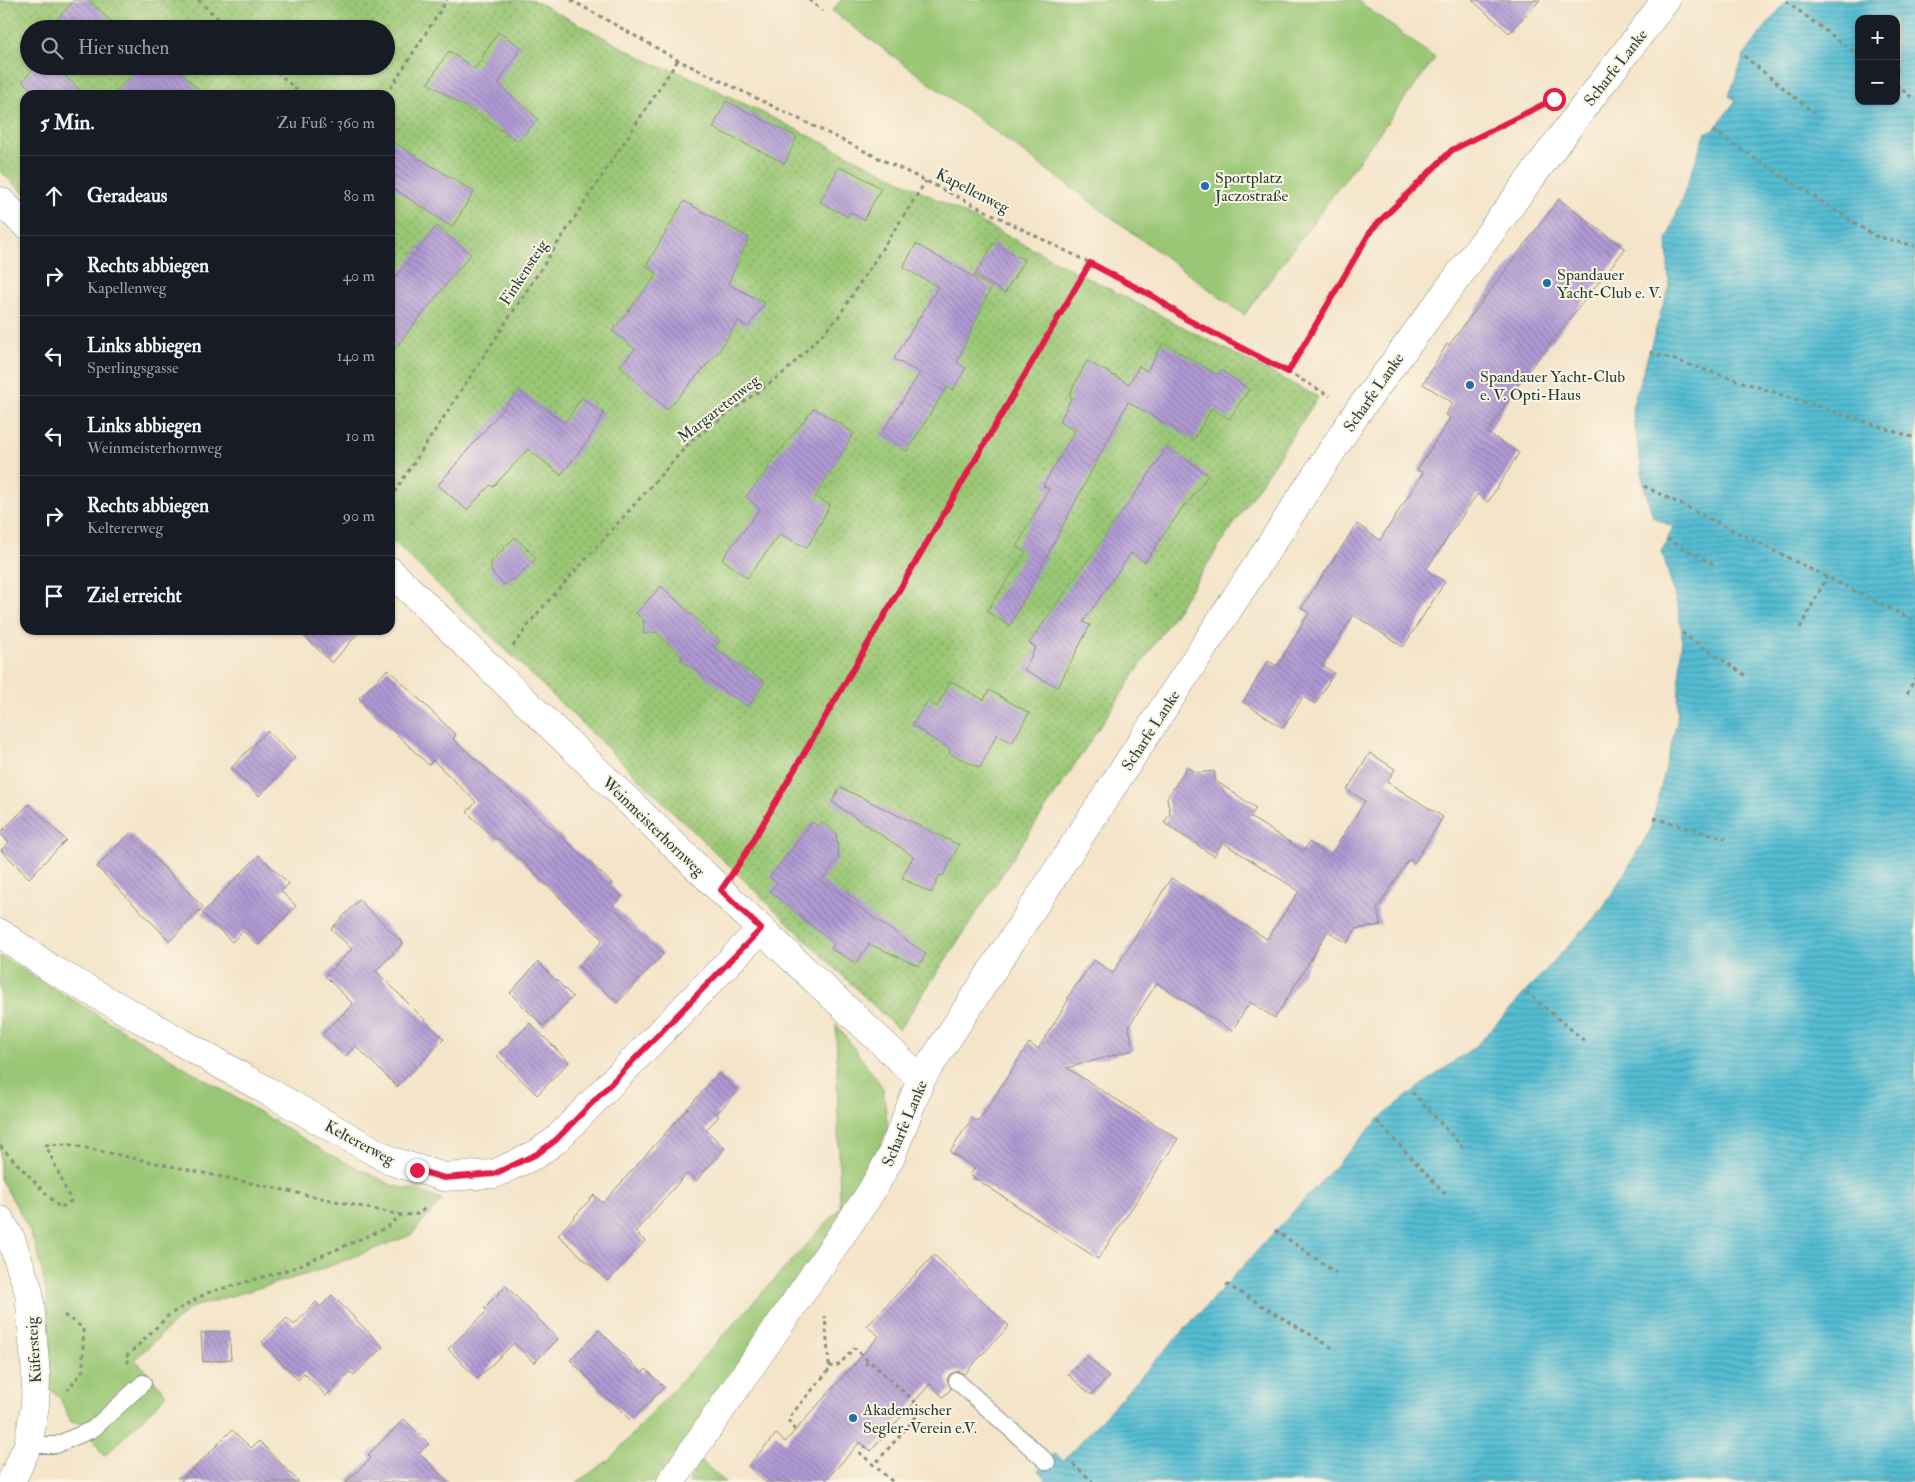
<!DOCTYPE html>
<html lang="de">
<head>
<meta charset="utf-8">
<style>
  :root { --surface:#171b24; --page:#242831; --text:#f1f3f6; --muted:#9ea1a6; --line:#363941 }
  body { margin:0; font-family:"IM FELL Double Pica",serif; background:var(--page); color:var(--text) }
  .controls { position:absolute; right:15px; top:15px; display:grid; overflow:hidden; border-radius:10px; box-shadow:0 1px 4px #0004 }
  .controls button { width:45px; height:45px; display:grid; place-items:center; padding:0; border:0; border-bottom:1px solid var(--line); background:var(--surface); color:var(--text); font:25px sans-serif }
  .stop { position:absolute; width:15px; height:15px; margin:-11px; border:4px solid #e11d48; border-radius:50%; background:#fff }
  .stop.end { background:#e11d48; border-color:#fff; box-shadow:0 1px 5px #0008 }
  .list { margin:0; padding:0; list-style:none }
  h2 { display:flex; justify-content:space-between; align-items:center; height:65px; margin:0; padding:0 20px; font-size:21px }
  h2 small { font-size:16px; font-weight:400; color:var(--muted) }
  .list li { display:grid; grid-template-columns:32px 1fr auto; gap:15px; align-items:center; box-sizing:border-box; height:80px; padding:0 20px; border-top:1px solid var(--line) }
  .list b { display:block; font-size:19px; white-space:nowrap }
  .list p { margin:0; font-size:16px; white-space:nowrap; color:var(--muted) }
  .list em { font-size:16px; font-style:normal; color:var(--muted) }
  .icon { flex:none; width:28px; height:28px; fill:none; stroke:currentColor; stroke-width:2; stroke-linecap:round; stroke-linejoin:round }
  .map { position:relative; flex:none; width:1915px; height:1482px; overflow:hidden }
  .search { position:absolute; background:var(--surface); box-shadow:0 1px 4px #0004; left:20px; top:20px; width:375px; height:55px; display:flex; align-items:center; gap:12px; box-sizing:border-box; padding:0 18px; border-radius:28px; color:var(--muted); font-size:19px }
  .panel { position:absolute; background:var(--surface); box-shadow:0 1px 4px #0004; left:20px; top:90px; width:375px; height:545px; border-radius:15px }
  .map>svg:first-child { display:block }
</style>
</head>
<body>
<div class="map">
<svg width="1915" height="1482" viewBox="0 0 1915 1482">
  <defs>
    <pattern id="garden-dots" width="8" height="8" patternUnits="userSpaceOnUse" patternTransform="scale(1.25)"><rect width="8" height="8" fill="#9ac774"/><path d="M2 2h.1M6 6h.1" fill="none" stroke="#7da360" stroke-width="1.8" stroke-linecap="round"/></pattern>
    <pattern id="water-rules" width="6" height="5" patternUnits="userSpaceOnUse" patternTransform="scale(1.25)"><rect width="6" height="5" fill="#55bdd3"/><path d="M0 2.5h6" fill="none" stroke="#469bac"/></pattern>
    <pattern id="building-back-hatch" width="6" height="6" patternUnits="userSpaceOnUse" patternTransform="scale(1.25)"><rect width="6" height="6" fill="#b099d4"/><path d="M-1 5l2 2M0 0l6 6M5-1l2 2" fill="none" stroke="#8f7ead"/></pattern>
  </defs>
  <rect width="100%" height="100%" fill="#fcf5e5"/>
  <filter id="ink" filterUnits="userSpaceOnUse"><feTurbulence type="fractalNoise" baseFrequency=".02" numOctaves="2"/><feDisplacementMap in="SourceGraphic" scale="10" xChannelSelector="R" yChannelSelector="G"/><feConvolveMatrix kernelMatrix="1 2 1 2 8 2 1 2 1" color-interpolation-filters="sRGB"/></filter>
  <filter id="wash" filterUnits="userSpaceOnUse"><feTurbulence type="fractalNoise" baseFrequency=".0096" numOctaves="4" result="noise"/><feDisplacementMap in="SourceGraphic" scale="20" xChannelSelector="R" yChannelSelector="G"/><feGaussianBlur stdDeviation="1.12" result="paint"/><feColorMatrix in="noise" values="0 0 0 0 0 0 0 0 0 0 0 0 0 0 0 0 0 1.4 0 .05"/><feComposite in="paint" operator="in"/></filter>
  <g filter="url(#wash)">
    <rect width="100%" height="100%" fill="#f4e4c9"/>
    <!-- green -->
    <g fill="#9ac774" stroke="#5c8254">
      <path d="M841 0H1357L1435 58 1244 315 832 11Z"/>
      <path d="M0 956 327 1153 394 1186 418 1191 442 1200 411 1235 314 1272 190 1308 135 1359 167 1395 104 1456 81 1423 71 1422 59 1396 49 1389C53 1347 49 1291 37 1251 30 1227 13 1200 0 1179Z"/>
      <path d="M836 1024 883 1088 888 1128 860 1191 659 1482H577L609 1460 840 1208Z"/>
      <path d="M701 1461 725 1482H688Z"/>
    </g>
    <!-- garden -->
    <path fill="url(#garden-dots)" stroke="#5c8254" fill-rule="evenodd" d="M0 0H533L660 67 680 72 911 186 1318 397 899 1030 390 538V95H25V194L0 171ZM29 29H386V66H29Z"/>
    <!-- water -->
    <path fill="url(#water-rules)" stroke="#3a7d84" fill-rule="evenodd" d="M1787 0H1915V1482H1044L1046 1479 1038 1471 1055 1453 1063 1461 1377 1121 1412 1092 1477 1045 1603 908 1650 831 1677 722 1682 633 1678 608 1662 551 1673 527 1653 517 1644 486 1632 408 1669 286 1667 240 1706 132 1713 131 1736 100 1729 96 1744 56 1763 30ZM1859 19H1896V101H1859Z"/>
    <g id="blocks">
      <!-- building -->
      <g fill="url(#building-back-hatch)">
        <path d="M74 0H88L120 29H48Z"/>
        <path d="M1472 0H1540L1509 33Z"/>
        <path d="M498 32 521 47 498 84 538 119 518 141 428 83 449 51 475 69Z"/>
        <path d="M36 66H55L85 95H37L22 81Z"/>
        <path d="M140 66H175L203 95H113Z"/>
        <path d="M726 101 797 137 785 163 713 128Z"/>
        <path d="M390 140 474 192 452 227 390 186Z"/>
        <path d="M839 167 844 170 845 168 881 188 864 220 850 212 848 217 820 202Z"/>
        <path d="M1559 199 1625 249 1518 384 1488 433 1519 453 1488 502 1477 494 1426 570 1445 582 1403 647 1354 615 1322 665 1334 673 1315 704 1303 697 1283 728 1243 702 1268 661 1277 666 1309 613 1301 608 1357 524 1380 540 1423 473 1417 470 1450 418 1445 415 1453 403 1423 384 1447 344 1449 345Z"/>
        <path d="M684 201 749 238 728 284 765 303 748 327 738 321 719 351 667 410 620 366 635 349 612 331 658 274 646 266Z"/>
        <path d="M437 226 471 254 390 354V284Z"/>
        <path d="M994 243 1024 260 1005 293 975 275Z"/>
        <path d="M916 244 991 287 957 362 966 368 953 390 947 387 907 451 880 436 920 373 894 359 938 287 903 267Z"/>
        <path d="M1163 343 1218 375 1221 370 1249 390 1229 419 1212 408 1194 440 1128 402 1010 626 987 611 1026 552 1016 547 1049 489 1043 486 1075 430 1059 422 1072 397 1069 395 1087 361 1129 384 1139 366 1147 371Z"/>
        <path d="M519 390 565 423 581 398 604 413 589 439 561 475 528 449 493 487 490 485 467 510 438 485Z"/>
        <path d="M814 408 854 433 815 497 830 505 807 548 780 534 747 578 722 559 760 509 746 497 769 468 767 467Z"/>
        <path d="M1167 446 1208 475 1187 505 1185 504 1145 562 1131 553 1083 622 1090 625 1058 687 1024 670 1036 647 1029 643 1157 463Z"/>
        <path d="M515 537 536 558 514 580 512 578 504 585 491 572V562Z"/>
        <path d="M661 586 720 641 714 648 765 682 748 707 681 660 683 657 656 632 643 634 644 621 636 613Z"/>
        <path d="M298 630H361L332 663Z"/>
        <path d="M388 669 456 735 453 739 612 883 610 885 622 897 613 906 663 954 617 1003 578 966 603 940 499 838 496 840 467 812 476 802 433 760 429 765 359 698Z"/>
        <path d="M951 681 984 700 989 690 1029 713 1012 743 997 734 980 768 949 753 950 750 912 725 928 701 937 707Z"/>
        <path d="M267 731 295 758 259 796 231 768Z"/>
        <path d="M1370 753 1395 769 1387 782 1443 817 1414 863 1409 859 1377 909 1381 925 1356 929 1347 943 1328 931 1275 1018 1250 1002 1232 1031 1157 983 1129 1026 1133 1050 1067 1068 1178 1139 1098 1259 970 1175 975 1168 950 1152 972 1118 978 1122 1029 1043 1038 1049 1069 999 1067 998 1094 960 1113 973 1171 878 1267 939 1299 891 1222 842 1214 856 1164 823 1170 813 1167 798 1187 767 1197 773 1214 771 1216 781 1256 808 1250 817 1304 851 1309 842 1330 856 1365 801 1347 790Z"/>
        <path d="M840 787 959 845 943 876 940 875 931 893 902 878 913 856 832 802Z"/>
        <path d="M29 804 66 840 29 878 1 850 9 843 0 833Z"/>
        <path d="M812 822 818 826 822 822 836 833 839 858 822 881 926 954 919 966 869 944 856 963 831 949 834 944 770 891 777 883 770 877Z"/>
        <path d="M130 833 203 907 170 941 97 867Z"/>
        <path d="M259 855 289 884 281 891 296 906 258 945 243 931 232 942 202 913Z"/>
        <path d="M359 900 403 943 376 971 444 1039 397 1087 356 1046 345 1056 322 1034 353 1004 325 976 352 949 331 929Z"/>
        <path d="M538 962 573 997 543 1026 510 993Z"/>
        <path d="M530 1023 569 1062 537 1095 497 1056Z"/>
        <path d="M718 1074 738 1091 716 1114 719 1116 706 1130 725 1148 696 1181 687 1173 635 1232 645 1241 608 1281 558 1235 594 1195 603 1203Z"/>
        <path d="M934 1255 1009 1326 964 1374 959 1371 950 1374 947 1379 951 1389 943 1397 930 1384 871 1451 860 1442 824 1482H765L748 1466 776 1434 785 1442 879 1336 867 1326Z"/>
        <path d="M506 1286 558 1339 534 1363 514 1343 477 1379 448 1349 487 1311 484 1308Z"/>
        <path d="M332 1295 383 1347 354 1375 350 1372 326 1396 304 1373 298 1380 262 1342 287 1318 294 1325 316 1302 320 1307Z"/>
        <path d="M599 1330 642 1373 646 1369 664 1387 631 1421 570 1360Z"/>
        <path d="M229 1331 231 1359 203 1362 201 1333Z"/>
        <path d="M1087 1356 1109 1377 1091 1395 1068 1374Z"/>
        <path d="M404 1419 429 1444 419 1453 448 1482H346L371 1458 368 1455Z"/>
        <path d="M232 1430 251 1448 259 1441 299 1482H180Z"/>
      </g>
    </g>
  </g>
  <g filter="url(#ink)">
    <use href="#blocks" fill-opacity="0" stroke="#8a907e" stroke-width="1"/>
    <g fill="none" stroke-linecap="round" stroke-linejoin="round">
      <defs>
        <g id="lane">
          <path d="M957 1381 1047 1462"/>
          <path d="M28 1445H56L93 1429 143 1383"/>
        </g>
        <g id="street">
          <path d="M0 201 25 224"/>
          <path d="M390 571 761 929 921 1079"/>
          <path d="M0 933 50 968 391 1161 444 1177 494 1174 537 1154 556 1140 761 929"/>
          <path d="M0 1220 11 1239 29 1292 36 1376 35 1406 28 1445 11 1482"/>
          <path d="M671 1482 869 1195 891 1157 921 1079 1356 414 1576 117 1666 0"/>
        </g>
      </defs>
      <!-- lane casing -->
      <use href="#lane" stroke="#8a907e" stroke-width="18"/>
      <!-- street casing -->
      <use href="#street" stroke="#8a907e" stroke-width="29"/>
      <!-- path -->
      <g stroke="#8a907e" stroke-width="3" stroke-dasharray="4 4" stroke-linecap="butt">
        <path d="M198 0 229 29"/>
        <path d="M571 0 678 60 926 181 1090 263 1157 298 1186 319 1288 372 1330 396"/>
        <path d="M809 0 823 11"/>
        <path d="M1786 1 1859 56"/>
        <path d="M1744 56 1814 113"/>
        <path d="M271 66 302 95"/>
        <path d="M1896 85 1915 100"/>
        <path d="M386 95 447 0"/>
        <path d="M1713 131 1875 236 1915 246"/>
        <path d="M1650 352 1915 438"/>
        <path d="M1288 372 1372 229 1452 150 1545 104"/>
        <path d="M1644 486 1915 621"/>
        <path d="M390 499 678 60"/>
        <path d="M1667 539 1713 564"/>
        <path d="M1800 628 1827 577"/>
        <path d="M1682 633 1745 675"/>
        <path d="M513 646 535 616 692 440 786 371 837 319 926 181"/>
        <path d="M1907 694 1915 678"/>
        <path d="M1654 818 1726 839"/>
        <path d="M738 865 1090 263"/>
        <path d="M1526 992 1586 1042"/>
        <path d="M1412 1092 1466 1151"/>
        <path d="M1377 1121 1447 1196"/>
        <path d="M0 1146 60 1208 71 1201 46 1145 67 1144 401 1215"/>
        <path d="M1275 1230 1336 1273"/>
        <path d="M1226 1284 1336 1350"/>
        <path d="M64 1315 83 1328V1370L68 1390"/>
        <path d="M129 1363 125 1358 170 1314 207 1293 291 1269 386 1228 401 1215 419 1214 427 1206"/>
        <path d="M829 1365 833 1367 840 1364 854 1348 869 1361"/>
        <path d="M865 1365 869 1361 923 1409 874 1465"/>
        <path d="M923 1409 942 1410 946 1407"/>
        <path d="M795 1430 789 1422 791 1415 828 1371 829 1365 825 1316"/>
        <path d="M866 1446 860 1453 893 1482"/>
        <path d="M1073 1464 1093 1482"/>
      </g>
      <!-- lane -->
      <use href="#lane" stroke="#fff" stroke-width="16"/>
      <!-- street -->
      <use href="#street" stroke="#fff" stroke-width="28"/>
    </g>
  </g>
  <g fill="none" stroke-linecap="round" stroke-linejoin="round" filter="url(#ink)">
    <!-- route -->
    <path stroke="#e11d48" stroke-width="6" d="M417 1170 444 1178 494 1174 537 1154 556 1140 761 929 721 890 743 858 1090 263 1156 298 1186 319 1288 372 1372 229 1452 150 1554 99"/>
  </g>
  <!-- markers -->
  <g fill="#1f6fb2" stroke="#fcf5e5" stroke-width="2">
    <circle cx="1205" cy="186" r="5"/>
    <circle cx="1547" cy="283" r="5"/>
    <circle cx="1470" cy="385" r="5"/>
    <circle cx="853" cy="1418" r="5"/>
  </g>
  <g text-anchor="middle" stroke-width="4" stroke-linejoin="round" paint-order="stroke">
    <!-- street labels -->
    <g font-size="16" fill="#1f3d34" stroke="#fcf5e5">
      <text transform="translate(1615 67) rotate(-52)" y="6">Scharfe Lanke</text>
      <text transform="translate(973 190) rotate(27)" y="6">Kapellenweg</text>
      <text transform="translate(523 272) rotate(-57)" y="6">Finkensteig</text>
      <text transform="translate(1373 392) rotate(-55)" y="6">Scharfe Lanke</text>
      <text transform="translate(718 408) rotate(-38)" y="6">Margaretenweg</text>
      <text transform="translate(1150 730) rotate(-57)" y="6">Scharfe Lanke</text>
      <text transform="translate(654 826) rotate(44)" y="6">Weinmeisterhornweg</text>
      <text transform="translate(904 1123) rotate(-67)" y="6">Scharfe Lanke</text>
      <text transform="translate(360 1142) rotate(28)" y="6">Keltererweg</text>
      <text transform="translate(33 1350) rotate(-94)" y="6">Küfersteig</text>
    </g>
    <!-- poi labels -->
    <g font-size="16" fill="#1f3d34" stroke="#fcf5e5" text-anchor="start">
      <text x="1215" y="183">Sportplatz<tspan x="1215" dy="18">Jaczostraße</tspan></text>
      <text x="1557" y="280">Spandauer<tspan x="1557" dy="18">Yacht-Club e. V.</tspan></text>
      <text x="1480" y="382">Spandauer Yacht-Club<tspan x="1480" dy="18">e. V. Opti-Haus</tspan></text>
      <text x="863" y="1415">Akademischer<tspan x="863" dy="18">Segler-Verein e.V.</tspan></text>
    </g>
  </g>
</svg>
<div class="controls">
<button>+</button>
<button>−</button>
</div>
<div class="stop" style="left:1554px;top:99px"></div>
<div class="stop end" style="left:417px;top:1170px"></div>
<div class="search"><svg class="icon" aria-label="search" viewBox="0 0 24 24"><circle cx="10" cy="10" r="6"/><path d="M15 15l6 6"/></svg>Hier suchen</div>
<section class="panel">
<h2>5 Min.<small>Zu Fuß · 360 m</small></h2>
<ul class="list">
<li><svg class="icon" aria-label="ahead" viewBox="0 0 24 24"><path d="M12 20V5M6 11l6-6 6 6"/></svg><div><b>Geradeaus</b></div><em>80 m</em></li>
<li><svg class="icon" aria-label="right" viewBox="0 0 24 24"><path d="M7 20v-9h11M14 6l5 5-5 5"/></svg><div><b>Rechts abbiegen</b><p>Kapellenweg</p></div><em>40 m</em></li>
<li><svg class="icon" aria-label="left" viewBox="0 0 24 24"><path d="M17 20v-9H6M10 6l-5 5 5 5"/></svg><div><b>Links abbiegen</b><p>Sperlingsgasse</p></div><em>140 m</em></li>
<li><svg class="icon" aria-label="left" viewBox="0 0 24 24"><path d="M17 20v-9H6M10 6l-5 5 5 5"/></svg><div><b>Links abbiegen</b><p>Weinmeisterhornweg</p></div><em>10 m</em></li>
<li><svg class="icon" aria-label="right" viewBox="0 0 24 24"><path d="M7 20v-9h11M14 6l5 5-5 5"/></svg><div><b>Rechts abbiegen</b><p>Keltererweg</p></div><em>90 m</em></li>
<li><svg class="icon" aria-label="arrive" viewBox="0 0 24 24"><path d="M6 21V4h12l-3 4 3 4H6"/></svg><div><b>Ziel erreicht</b></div></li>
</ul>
</section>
</div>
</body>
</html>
